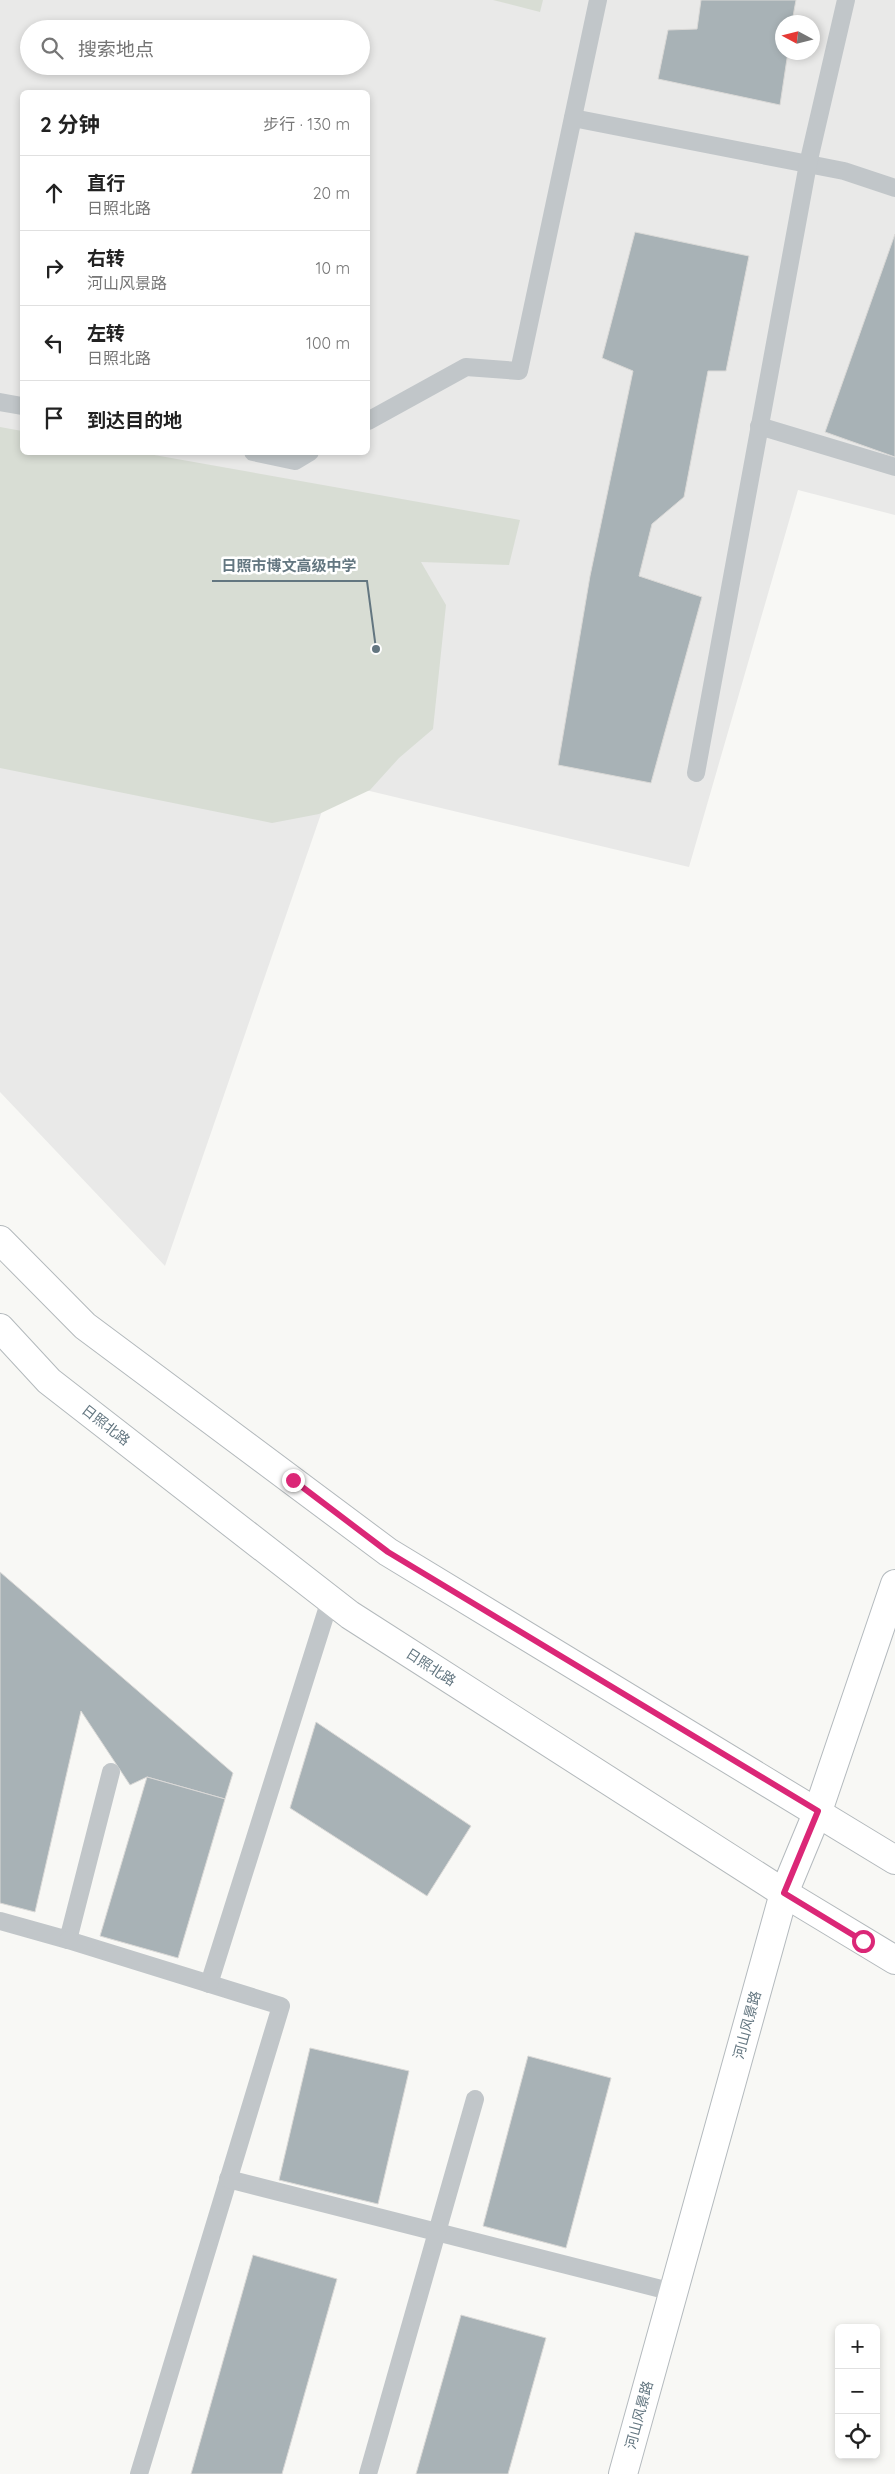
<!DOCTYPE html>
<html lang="zh">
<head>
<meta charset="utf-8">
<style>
  :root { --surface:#fff; --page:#f6f6f6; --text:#222; --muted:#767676; --line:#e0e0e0 }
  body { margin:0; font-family:Quicksand,"Noto Sans SC",sans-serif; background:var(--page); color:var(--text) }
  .controls { position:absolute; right:15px; bottom:15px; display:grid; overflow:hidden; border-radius:8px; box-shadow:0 2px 8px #0003 }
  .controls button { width:45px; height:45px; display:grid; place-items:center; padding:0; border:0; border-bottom:1px solid var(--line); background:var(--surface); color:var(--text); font:25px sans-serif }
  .compass { position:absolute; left:775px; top:15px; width:45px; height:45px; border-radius:50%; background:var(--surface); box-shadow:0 2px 8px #0003; rotate:277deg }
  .stop { position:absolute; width:15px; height:15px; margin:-11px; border:4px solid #db2777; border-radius:50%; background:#fff }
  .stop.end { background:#db2777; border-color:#fff; box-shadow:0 1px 5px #0008 }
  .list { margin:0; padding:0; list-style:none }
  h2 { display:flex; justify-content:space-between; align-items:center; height:65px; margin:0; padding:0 20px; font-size:21px }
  h2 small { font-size:16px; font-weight:400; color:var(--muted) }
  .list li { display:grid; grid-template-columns:32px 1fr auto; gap:15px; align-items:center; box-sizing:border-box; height:75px; padding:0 20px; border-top:1px solid var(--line) }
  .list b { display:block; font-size:19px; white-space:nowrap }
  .list p { margin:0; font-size:16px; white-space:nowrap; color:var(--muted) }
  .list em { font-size:16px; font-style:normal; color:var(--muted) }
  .icon { flex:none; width:28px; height:28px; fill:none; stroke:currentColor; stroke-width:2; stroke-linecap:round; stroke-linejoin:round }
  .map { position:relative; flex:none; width:895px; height:2474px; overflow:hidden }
  .search { position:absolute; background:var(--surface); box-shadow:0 2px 8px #0003; left:20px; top:20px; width:350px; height:55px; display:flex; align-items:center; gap:12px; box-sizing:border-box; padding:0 18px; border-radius:28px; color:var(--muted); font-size:19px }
  .panel { position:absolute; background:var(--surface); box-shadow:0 2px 8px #0003; left:20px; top:90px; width:350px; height:365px; border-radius:8px }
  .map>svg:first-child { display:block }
</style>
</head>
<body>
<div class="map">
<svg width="895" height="2474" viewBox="0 0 895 2474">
  <rect width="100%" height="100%" fill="#f8f8f5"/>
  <!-- built -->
  <path fill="#e9e9e8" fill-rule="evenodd" d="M0 0H895V515L798 490 689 867 332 782 165 1266 0 1092ZM782 22H812V52H782ZM29 29H361V66H29ZM22 92H368V452H22Z"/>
  <!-- green -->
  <g fill="#d8ddd4">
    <path d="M493 0H543L540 12Z"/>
    <path d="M0 427 22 431V452L143 453 520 520 509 565 421 562 446 605 433 729 399 758 370 790 319 814 272 823 0 768Z"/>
  </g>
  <!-- building -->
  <g fill="#a8b2b6" stroke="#dad9d7">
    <path d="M701 0H796L792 22H782V52H788L780 105 658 79 668 30 697 29Z"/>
    <path d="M635 232 749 256 726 371H708L684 497 652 524 639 576 702 597 651 783 558 765 590 576 633 371 602 358Z"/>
    <path d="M895 234V457L825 432Z"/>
    <path d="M0 1572 233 1773 225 1799 147 1777 130 1785 81 1711 35 1912 0 1903Z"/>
    <path d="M316 1722 471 1826 427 1896 290 1808Z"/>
    <path d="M147 1777 225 1799 178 1958 100 1936Z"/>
    <path d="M310 2048 409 2071 378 2204 279 2180Z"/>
    <path d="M528 2056 611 2078 566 2248 483 2226Z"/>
    <path d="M253 2255 337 2279 282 2474H191Z"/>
    <path d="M461 2315 546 2338 508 2474H416Z"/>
  </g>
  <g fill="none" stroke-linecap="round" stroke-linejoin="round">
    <defs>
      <path id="secondary" d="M623 2474 784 1893 818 1811 895 1584"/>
      <g id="primary">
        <path d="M0 1240 85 1326 388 1552 895 1860"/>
        <path d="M0 1328 49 1381 350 1615 784 1893 895 1960"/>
      </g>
    </defs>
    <!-- secondary casing -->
    <use href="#secondary" stroke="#b4babe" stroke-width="30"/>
    <!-- primary casing -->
    <use href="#primary" stroke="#b3b9bc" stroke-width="30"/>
    <!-- lane -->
    <g stroke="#c1c6c9" stroke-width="18">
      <path d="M573 118 844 171 895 188"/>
      <path d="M0 402 22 406"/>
      <path d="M368 421 466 367 519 371 598 0"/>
      <path d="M759 426 895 467"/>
      <path d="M253 452 295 461 310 452"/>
      <path d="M696 773 808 164 846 0"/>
      <path d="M0 1921 68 1940 111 1772"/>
      <path d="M68 1940 281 2006 139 2474"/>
      <path d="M209 1984 330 1600"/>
      <path d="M228 2179 673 2292"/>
      <path d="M368 2474 475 2099"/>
    </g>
    <!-- secondary -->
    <use href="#secondary" stroke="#fff" stroke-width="28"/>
    <!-- primary -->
    <use href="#primary" stroke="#fff" stroke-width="28"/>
  </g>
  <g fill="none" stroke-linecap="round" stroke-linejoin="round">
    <!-- route -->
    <path stroke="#db2777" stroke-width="6" d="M293 1480 388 1552 818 1811 784 1893 863 1941"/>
  </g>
  <g text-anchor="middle" stroke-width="5" stroke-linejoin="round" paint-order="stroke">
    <!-- street labels -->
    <g font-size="14" fill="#637680" stroke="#fff">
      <text transform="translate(106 1425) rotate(38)" y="5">日照北路</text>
      <text transform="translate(431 1667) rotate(33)" y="5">日照北路</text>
      <text transform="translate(747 2025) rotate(-75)" y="5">河山风景路</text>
      <text transform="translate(639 2415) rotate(-75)" y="5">河山风景路</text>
    </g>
  </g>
  <!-- callouts -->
  <path fill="none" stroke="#637680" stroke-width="2" d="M376 649L367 581H212"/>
  <circle fill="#637680" stroke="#fff" stroke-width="2" cx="376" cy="649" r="5"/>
  <g font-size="15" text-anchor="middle" font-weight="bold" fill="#637680" stroke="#fff" stroke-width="5" stroke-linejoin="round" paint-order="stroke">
    <text x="289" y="571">日照市博文高级中学</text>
  </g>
</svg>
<div class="controls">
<button>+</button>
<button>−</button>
<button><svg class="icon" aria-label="locate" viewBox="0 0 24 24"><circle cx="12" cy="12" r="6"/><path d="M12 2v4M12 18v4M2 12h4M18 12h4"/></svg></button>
</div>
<svg class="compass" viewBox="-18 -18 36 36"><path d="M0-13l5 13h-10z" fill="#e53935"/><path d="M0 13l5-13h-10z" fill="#767676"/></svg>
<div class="stop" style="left:863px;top:1941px"></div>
<div class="stop end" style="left:293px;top:1480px"></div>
<div class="search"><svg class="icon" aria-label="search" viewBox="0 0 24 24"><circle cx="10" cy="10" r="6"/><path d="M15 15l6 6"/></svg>搜索地点</div>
<section class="panel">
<h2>2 分钟<small>步行 · 130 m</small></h2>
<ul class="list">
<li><svg class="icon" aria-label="ahead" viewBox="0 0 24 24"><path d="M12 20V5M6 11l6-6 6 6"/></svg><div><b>直行</b><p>日照北路</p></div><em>20 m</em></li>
<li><svg class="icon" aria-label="right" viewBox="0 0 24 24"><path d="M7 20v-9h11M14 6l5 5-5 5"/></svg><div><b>右转</b><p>河山风景路</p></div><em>10 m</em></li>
<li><svg class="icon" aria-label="left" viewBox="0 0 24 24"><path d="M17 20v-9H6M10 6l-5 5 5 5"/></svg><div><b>左转</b><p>日照北路</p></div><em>100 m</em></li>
<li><svg class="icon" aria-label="arrive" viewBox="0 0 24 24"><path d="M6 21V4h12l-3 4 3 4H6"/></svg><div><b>到达目的地</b></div></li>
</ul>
</section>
</div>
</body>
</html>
